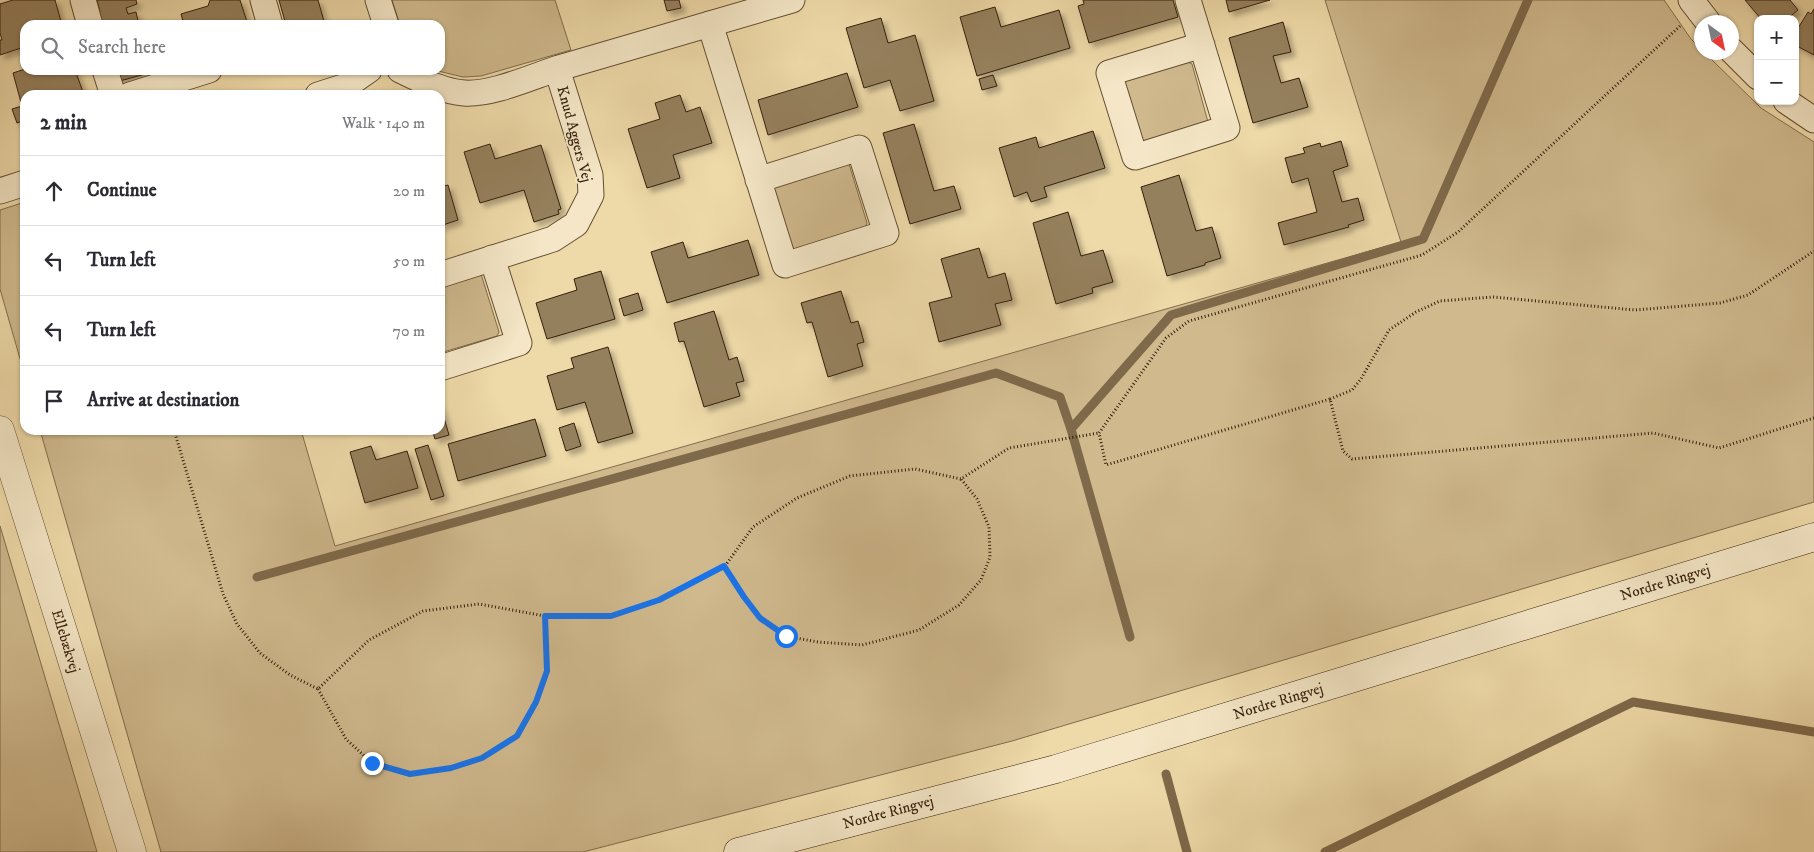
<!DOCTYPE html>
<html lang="en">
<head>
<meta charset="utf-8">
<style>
  :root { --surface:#fff; --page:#f2f2f3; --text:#2b2b33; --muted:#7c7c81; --line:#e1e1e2 }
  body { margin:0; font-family:"IM FELL DW Pica",serif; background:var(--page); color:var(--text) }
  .controls { position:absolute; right:15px; top:15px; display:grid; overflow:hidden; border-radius:10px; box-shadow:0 1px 4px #0004 }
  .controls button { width:45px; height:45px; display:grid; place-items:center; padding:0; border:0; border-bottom:1px solid var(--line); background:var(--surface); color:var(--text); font:25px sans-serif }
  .compass { position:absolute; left:1694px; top:15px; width:45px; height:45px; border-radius:50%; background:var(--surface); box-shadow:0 1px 4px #0004; rotate:147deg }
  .stop { position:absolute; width:15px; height:15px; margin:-11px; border:4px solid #1a73e8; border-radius:50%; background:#fff }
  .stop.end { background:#1a73e8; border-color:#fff; box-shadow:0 1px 5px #0008 }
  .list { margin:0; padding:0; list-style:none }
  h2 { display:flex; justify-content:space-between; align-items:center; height:65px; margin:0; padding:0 20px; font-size:21px }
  h2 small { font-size:16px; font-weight:400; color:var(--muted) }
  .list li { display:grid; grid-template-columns:32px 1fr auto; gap:15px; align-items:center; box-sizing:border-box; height:70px; padding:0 20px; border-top:1px solid var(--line) }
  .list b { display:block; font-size:19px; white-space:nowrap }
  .list em { font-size:16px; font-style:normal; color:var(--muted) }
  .icon { flex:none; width:28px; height:28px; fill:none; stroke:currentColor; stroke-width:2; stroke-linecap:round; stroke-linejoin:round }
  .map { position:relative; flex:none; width:1814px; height:852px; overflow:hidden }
  .search { position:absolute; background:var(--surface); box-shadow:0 1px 4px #0004; left:20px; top:20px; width:425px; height:55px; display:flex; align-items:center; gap:12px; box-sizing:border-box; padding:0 18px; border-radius:15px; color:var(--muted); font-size:19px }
  .panel { position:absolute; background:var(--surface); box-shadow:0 1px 4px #0004; left:20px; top:90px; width:425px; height:345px; border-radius:15px }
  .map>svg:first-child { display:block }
</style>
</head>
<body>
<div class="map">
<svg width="1814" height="852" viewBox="0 0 1814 852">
  <defs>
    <filter id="shadow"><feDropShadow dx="4.5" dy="4.5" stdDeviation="2.5" flood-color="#0004"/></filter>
  </defs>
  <rect width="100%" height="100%" fill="#eed9a8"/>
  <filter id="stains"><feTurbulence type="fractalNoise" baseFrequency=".004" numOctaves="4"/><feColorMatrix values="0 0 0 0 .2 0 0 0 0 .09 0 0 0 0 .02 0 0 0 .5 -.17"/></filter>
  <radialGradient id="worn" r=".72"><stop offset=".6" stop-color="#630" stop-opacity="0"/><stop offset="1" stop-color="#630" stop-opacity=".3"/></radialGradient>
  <!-- green -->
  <g fill="#cfb98d" stroke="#826c4c">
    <path d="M392 0H555L571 50 481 76 463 77 434 70H440V25H400Z"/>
    <path d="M1325 0H1664L1691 39 1701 49 1702 52 1705 53 1761 108 1814 142V502L1012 741 583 852H161L40 430H301L335 546 1401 242Z"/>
    <path d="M1188 62 1192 64 1208 122 1143 145 1122 81Z"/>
    <path d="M849 164 867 223 865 228 794 249 790 246 772 187Z"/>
    <path d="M25 202V376L0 289V210Z"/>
    <path d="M481 274 499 332 497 336 440 353V285Z"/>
    <path d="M0 526 97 852H0Z"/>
  </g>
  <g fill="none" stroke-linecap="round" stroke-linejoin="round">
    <!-- stream -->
    <g stroke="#7e694a" stroke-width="9">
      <path d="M1071 429 1171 315 1423 239 1528 0"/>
      <path d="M257 577 996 373 1060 397 1071 429 1130 637"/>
      <path d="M1166 774 1187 852"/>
      <path d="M1325 852 1633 702 1814 732"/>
    </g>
  </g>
  <!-- building -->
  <g fill="#95805d" stroke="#351f0c" filter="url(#shadow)">
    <path d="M13 0H55L62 25H25V36L21 37 24 47 0 55V40H2L0 33V4Z"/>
    <path d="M97 0H136L137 4 126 8 128 14 136 12 139 25H100L96 12H100Z"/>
    <path d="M210 0H240L248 25H184L181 14 208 6Z"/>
    <path d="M279 0H318L325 25H286Z"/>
    <path d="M664 0H679L681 8 667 11Z"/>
    <path d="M1083 0H1173L1178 17 1089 43 1078 6 1084 4Z"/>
    <path d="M1226 0H1270L1229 12Z"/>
    <path d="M1745 0H1790L1798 10 1787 19H1761Z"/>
    <path d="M995 7 1001 27 1059 10 1070 48 977 76 960 17Z"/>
    <path d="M1814 9V55L1795 45V33L1808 12 1811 14Z"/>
    <path d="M881 18 888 43 915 35 934 101 900 111 890 80 864 88 846 28Z"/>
    <path d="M1283 22 1291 52 1273 56 1281 83 1299 78 1308 107 1253 123 1229 38Z"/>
    <path d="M25 69 75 70 83 92 72 95H25V120L17 123 12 109 22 106 13 73Z"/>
    <path d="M113 70H152L153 72 116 82Z"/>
    <path d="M847 73 858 107 768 135 758 100Z"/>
    <path d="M993 75 997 86 982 90 979 79Z"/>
    <path d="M680 95 686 112 700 107 712 143 673 155 680 178 647 188 628 129 660 119 655 103Z"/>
    <path d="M914 124 934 191 954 186 961 209 910 224 883 133Z"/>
    <path d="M1093 131 1105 168 1044 187 1047 197 1031 202 1027 192 1014 197 999 148 1036 137 1039 148Z"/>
    <path d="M1341 141 1348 166 1333 171 1342 202 1358 198 1364 220 1348 225 1349 227 1284 245 1278 223 1317 212 1308 178 1292 183 1285 158 1305 153 1303 148 1320 143 1321 147Z"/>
    <path d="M490 144 495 159 541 145 561 209 558 210 559 214 534 222 524 190 480 203 464 152Z"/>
    <path d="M1179 175 1196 231 1212 227 1221 258 1205 263V265L1167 276 1141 187Z"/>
    <path d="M448 185 458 220 440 226V187Z"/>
    <path d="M1068 212 1081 256 1103 250 1113 282 1092 288 1093 293 1056 304 1033 223Z"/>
    <path d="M748 240 759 275 667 303 651 252 683 242 688 258Z"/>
    <path d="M979 248 988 278 1005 273 1012 300 995 304 1001 325 939 342 929 303 952 297 941 259Z"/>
    <path d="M601 271 615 319 547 339 536 303 577 290 574 279Z"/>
    <path d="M841 291 851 323 858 321 864 342 857 344 863 366 828 377 812 322 807 323 801 303Z"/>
    <path d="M638 293 643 310 624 316 619 299Z"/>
    <path d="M714 311 729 360 737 357 744 381 736 383 740 396 704 407 684 341 679 342 674 323Z"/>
    <path d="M608 347 633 433 598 443 585 402 557 410 547 376 574 368 571 358Z"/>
    <path d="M440 404 449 435 435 439 432 430H440Z"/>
    <path d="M535 419 546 456 458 481 448 444Z"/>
    <path d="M574 423 581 446 566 451 559 428Z"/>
    <path d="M428 445 444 496 431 500 415 449Z"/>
    <path d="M371 446 376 460 407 451 418 488 365 503 350 452Z"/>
  </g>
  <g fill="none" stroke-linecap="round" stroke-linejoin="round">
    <defs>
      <g id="minor">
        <path d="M83 0 90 25"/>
        <path d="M263 0 270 25"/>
        <path d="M378 0 386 25"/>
        <path d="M1188 0 1227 128 1135 157 1109 73 1202 45"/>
        <path d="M1691 0 1708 22"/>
        <path d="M710 24 785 265 886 233 859 148 758 180"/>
        <path d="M1732 51 1758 77"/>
        <path d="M105 70 113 95"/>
        <path d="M400 70C421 80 441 91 464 93 492 95 531 77 559 68 637 45 715 23 792 0"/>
        <path d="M130 95 209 70"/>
        <path d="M318 95 346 86 369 70"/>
        <path d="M1786 101 1814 120"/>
        <path d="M0 191 25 183"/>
        <path d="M440 275 553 239 576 224 591 195 590 175 557 69"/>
        <path d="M440 368 519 343 492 258"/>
      </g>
      <path id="tertiary" d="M0 430 132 852"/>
      <path id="secondary" d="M738 852 1056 769 1814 537"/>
    </defs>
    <!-- minor casing -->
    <use href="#minor" stroke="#634e33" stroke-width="27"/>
    <!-- tertiary casing -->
    <use href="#tertiary" stroke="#634e33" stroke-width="29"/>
    <!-- secondary casing -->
    <use href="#secondary" stroke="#351f0c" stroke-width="29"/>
    <!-- path -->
    <g stroke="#351f0c" stroke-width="3" stroke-dasharray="1 2.5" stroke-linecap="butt">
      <path d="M1680 26 1458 232 1422 255 1189 321 1166 338 1099 433 1106 465 1330 399 1343 451 1352 459 1653 433 1719 448 1814 418"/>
      <path d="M1330 399 1352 390 1361 379 1389 330 1416 312 1440 301 1493 297 1635 310 1720 303 1748 295 1814 251"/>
      <path d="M174 430 223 594 237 624 260 653 290 675 318 689 369 640 423 611 479 604 545 616H611L659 600 725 566 753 527 797 498 850 476 915 469 961 479 1009 448 1099 433"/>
      <path d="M725 566 744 597 760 618 785 636 818 642 862 645 919 630 959 605 981 580 990 557 989 527 977 499 961 479"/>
      <path d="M318 689 346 739 372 763 410 774 451 768 482 759 517 736 537 702 547 671 545 616"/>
    </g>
    <!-- minor -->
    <use href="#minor" stroke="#f4e6c6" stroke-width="25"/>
    <!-- tertiary -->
    <use href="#tertiary" stroke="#f4e6c6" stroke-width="28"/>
    <!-- secondary -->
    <use href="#secondary" stroke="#f4e6c6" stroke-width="28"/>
  </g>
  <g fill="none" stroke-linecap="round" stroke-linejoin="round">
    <!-- route -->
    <path stroke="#1a73e8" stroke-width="6" d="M372 763 410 774 451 768 482 758 517 736 536 702 547 671 545 616H611L659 600 724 566 744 597 760 618 786 636"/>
  </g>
  <g text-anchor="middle" stroke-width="4" stroke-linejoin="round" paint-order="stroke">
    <!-- street labels -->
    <g font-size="15" fill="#351f0c" stroke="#f4e6c6">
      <text transform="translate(575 134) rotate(75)" y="5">Knud Aggers Vej</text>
      <text transform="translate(1665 582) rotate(-17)" y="5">Nordre Ringvej</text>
      <text transform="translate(66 641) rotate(73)" y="5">Ellebækvej</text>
      <text transform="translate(1278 701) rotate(-17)" y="5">Nordre Ringvej</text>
      <text transform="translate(888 812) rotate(-15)" y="5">Nordre Ringvej</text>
    </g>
  </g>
  <rect width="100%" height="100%" filter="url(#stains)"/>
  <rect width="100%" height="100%" fill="url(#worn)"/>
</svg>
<div class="controls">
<button>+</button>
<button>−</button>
</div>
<svg class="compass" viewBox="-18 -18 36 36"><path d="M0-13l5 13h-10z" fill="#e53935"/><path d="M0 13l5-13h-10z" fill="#7c7c81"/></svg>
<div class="stop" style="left:786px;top:636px"></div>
<div class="stop end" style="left:372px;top:763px"></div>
<div class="search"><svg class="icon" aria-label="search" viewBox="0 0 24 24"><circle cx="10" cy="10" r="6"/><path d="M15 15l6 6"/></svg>Search here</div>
<section class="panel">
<h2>2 min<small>Walk · 140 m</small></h2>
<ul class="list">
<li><svg class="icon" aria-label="ahead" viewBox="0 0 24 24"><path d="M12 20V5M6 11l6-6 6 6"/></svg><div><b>Continue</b></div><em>20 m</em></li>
<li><svg class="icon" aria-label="left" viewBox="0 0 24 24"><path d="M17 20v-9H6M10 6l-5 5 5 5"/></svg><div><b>Turn left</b></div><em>50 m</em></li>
<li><svg class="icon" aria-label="left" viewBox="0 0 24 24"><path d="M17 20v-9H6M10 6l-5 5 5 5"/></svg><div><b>Turn left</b></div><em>70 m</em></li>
<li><svg class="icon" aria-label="arrive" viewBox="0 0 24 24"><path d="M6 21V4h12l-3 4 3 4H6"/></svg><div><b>Arrive at destination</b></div></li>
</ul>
</section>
</div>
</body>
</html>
